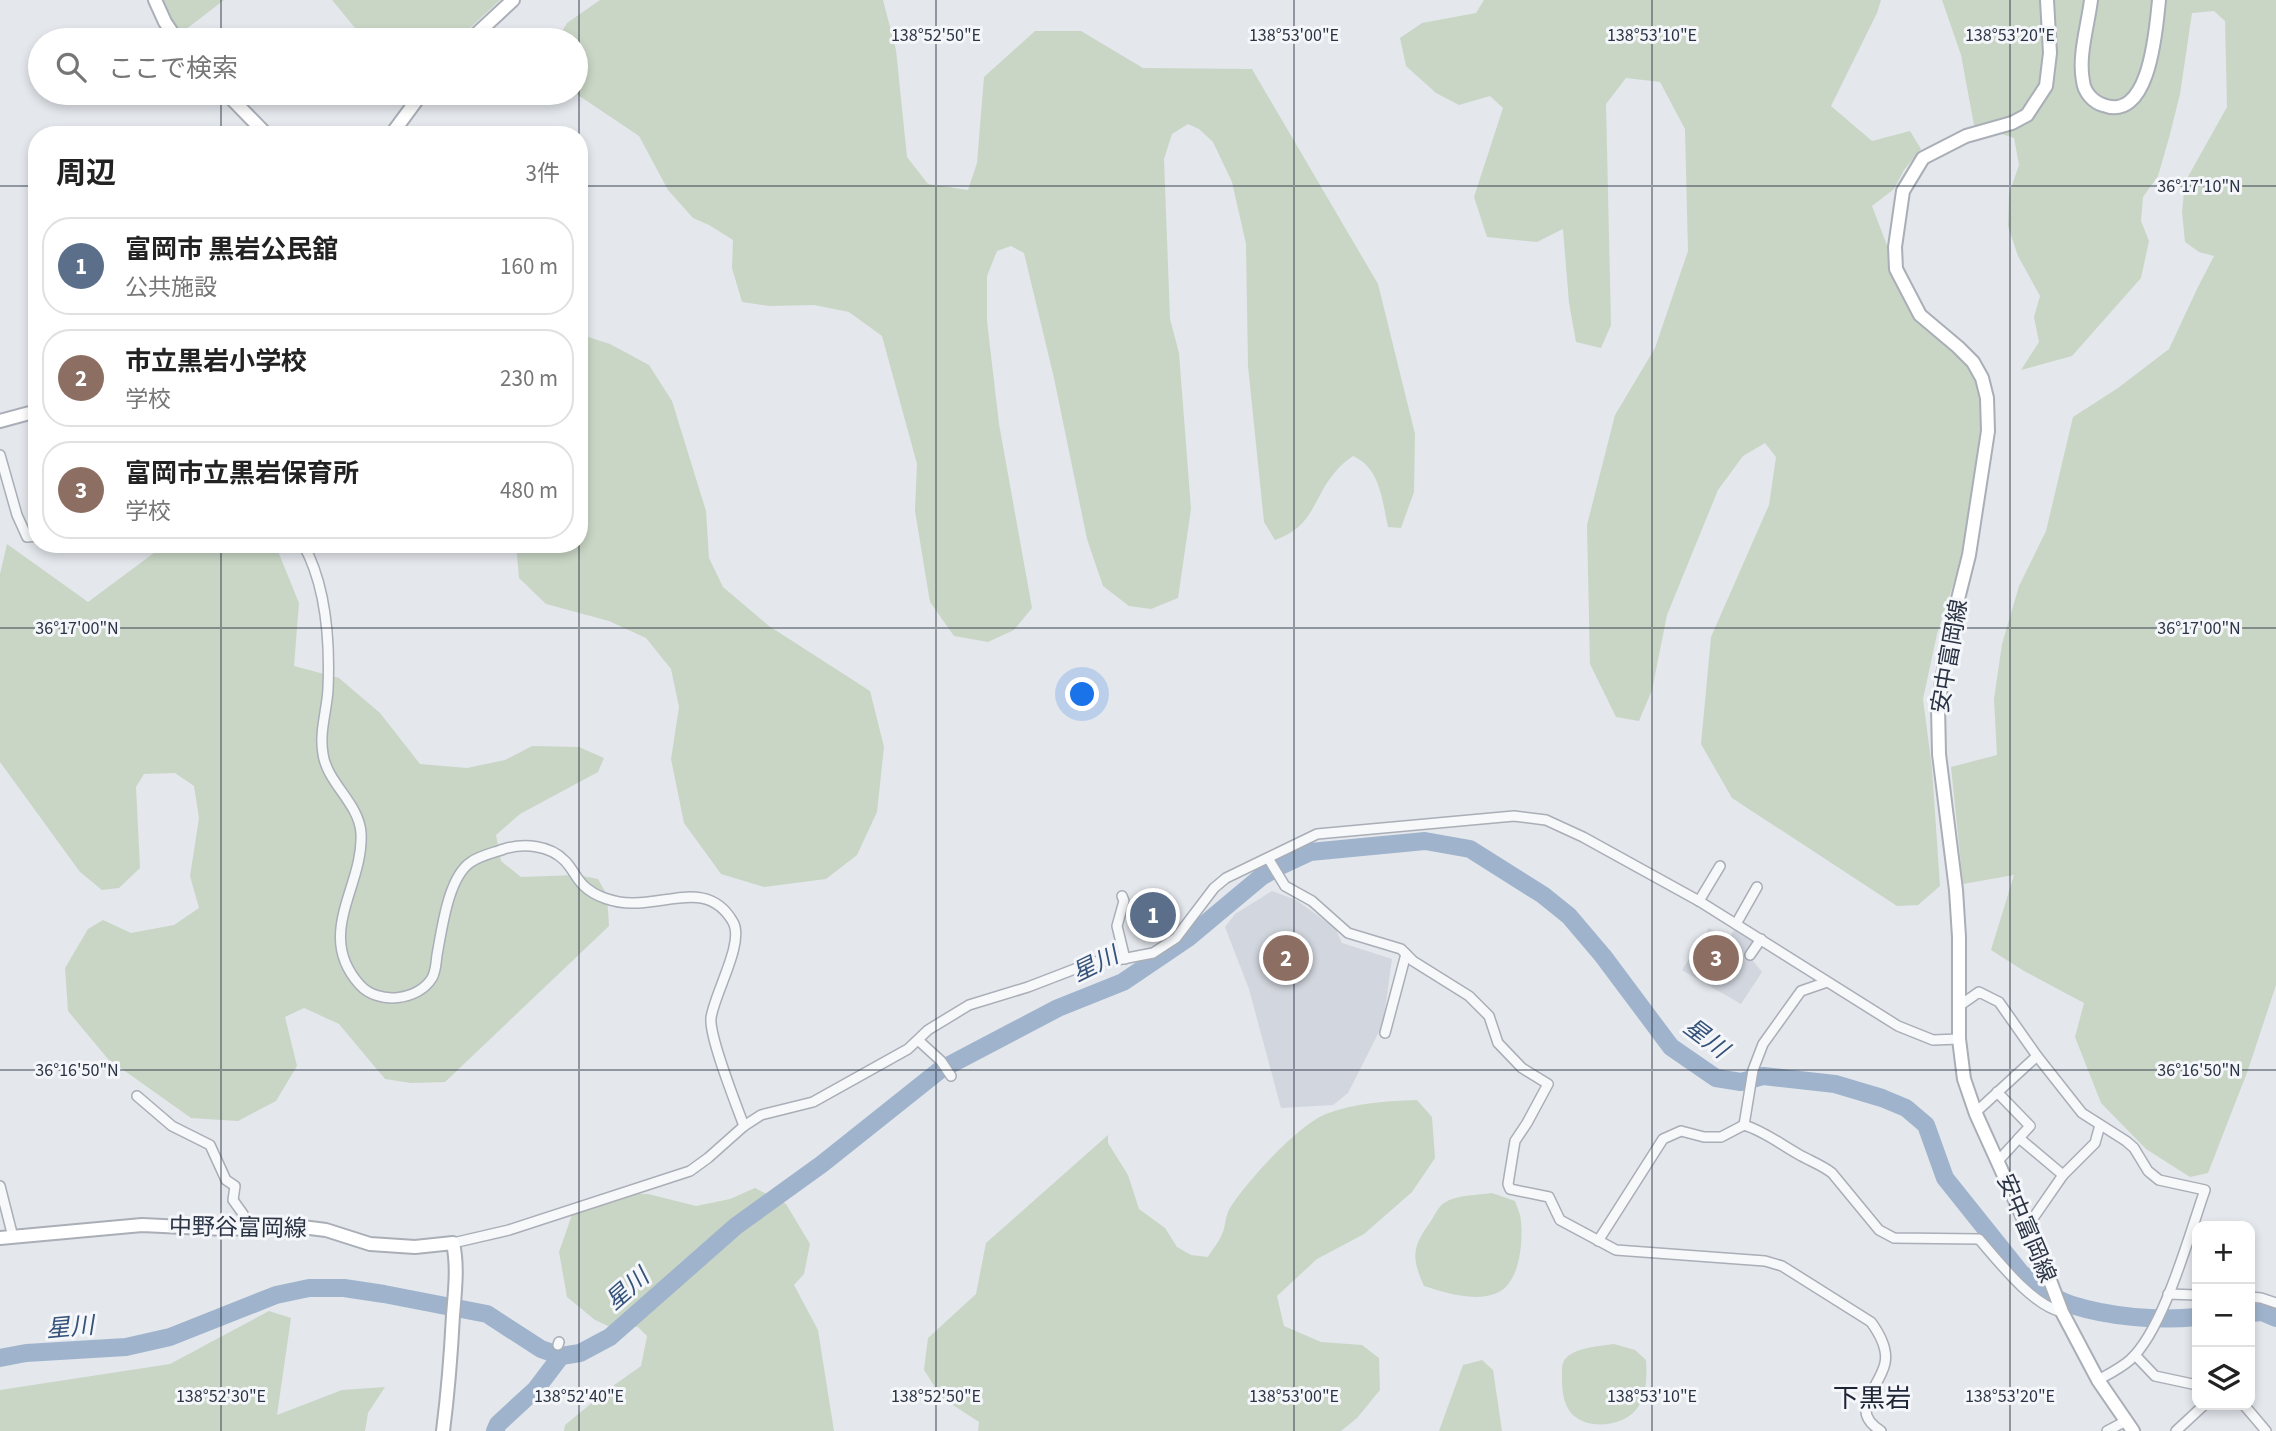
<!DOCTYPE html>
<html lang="ja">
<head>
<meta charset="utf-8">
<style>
  :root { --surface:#fff; --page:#f6f6f6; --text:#222; --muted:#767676; --line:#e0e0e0; --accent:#d93025 }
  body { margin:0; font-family:"Source Sans 3","Noto Sans JP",sans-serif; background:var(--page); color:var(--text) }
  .controls { position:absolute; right:21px; bottom:21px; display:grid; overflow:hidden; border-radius:14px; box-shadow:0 4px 10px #0003 }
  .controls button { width:63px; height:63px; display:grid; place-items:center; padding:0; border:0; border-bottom:2px solid var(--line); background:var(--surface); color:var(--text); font:35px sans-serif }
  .you { position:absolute; left:1083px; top:695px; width:24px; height:24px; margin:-18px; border:5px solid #fff; border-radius:50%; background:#1a73e8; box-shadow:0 0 0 10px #1a73e833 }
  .badge { display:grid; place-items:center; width:46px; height:46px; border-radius:50%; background:var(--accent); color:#fff; font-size:23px; font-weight:700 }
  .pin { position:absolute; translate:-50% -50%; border:4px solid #fff; box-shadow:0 2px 7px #0006 }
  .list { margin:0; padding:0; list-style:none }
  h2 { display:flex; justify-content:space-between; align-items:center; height:91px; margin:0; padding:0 28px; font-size:30px }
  h2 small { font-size:23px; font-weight:400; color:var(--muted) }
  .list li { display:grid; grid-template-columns:46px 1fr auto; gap:21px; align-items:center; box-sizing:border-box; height:98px; margin:0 14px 14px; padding:0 14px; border:2px solid var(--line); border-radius:28px }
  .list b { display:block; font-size:26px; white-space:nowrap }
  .list p { margin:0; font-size:23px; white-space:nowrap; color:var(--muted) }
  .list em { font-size:23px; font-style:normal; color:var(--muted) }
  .icon { flex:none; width:38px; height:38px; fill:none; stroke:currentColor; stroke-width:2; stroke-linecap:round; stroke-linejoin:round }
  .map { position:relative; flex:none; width:2276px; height:1431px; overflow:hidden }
  .search { position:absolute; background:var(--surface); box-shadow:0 4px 10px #0003; left:28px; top:28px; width:560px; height:77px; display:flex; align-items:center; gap:18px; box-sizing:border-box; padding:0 24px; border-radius:38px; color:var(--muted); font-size:26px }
  .panel { position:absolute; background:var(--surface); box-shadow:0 4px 10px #0003; left:28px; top:126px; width:560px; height:427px; border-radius:28px }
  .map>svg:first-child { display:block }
</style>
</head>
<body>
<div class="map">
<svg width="2276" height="1431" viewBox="0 0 2276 1431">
  <rect width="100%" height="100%" fill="#e4e7ec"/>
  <!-- built -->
  <g fill="#d2d6de">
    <path d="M1272 891 1296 900 1335 928 1342 943 1392 959 1383 1024 1348 1093 1333 1105 1281 1108 1249 989 1225 927 1235 914Z"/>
    <path d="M1709 928 1728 939 1735 929 1754 941 1747 954 1762 972 1741 1004 1682 970Z"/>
  </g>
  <!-- green -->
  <g fill="#c9d6c5">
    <path d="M162 0H224L185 30 183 28 177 32Z"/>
    <path d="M332 0H500L457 40H365Z"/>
    <path d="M600 0H883L896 50 907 157 928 184 968 190 977 163 984 77 1035 31H1081L1143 68 1252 69 1378 284 1415 434 1414 492 1401 528 1388 527C1382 499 1380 468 1353 456 1347 460 1341 465 1336 471 1313 497 1315 526 1275 540L1264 522 1248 366 1246 244 1232 182 1213 142 1199 129 1188 124 1172 134 1164 159 1170 319 1179 353 1191 509 1178 598 1151 609 1129 606 1103 586 1087 539 1054 378 1024 253 1011 246 997 251 987 276V321L999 424 1032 608 1014 630 988 642 954 636 930 602 915 511 917 464 882 336 849 312 814 305 770 306 742 302 732 268 733 240 709 225 693 218 668 190 639 136 575 93 576 40H557L567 23Z"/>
    <path d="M1484 0H1881L1877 13 1831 106 1872 141 1910 131 1921 149 1904 170 1894 189 1872 206 1888 248 1891 270 1901 293 1917 320 1967 364 1976 381 1982 399V430L1964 552 1937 634 1923 699 1932 768 1940 886 1918 905 1897 906 1732 798 1701 744 1711 637 1769 505 1776 457 1765 443 1743 456 1718 490 1667 615 1652 690 1639 721 1616 717 1590 664 1587 525 1615 415 1655 348 1688 251 1685 129 1660 82 1626 78 1606 104 1611 325 1601 348 1576 342 1569 303 1563 229 1537 242 1487 237 1474 197 1503 108 1490 96 1459 105 1436 93 1406 66 1400 38 1422 23 1476 13Z"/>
    <path d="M1942 0H2276V985L2248 1070 2208 1173 2190 1177 2146 1149 2101 1103 2075 1037 2084 1003 2024 971 1991 950 2014 875 1963 884 1951 767 1997 755 1994 699 2002 644 2019 586 2046 531 2073 417 2118 388 2169 349 2197 289 2214 256 2199 252 2185 242 2182 212 2185 182 2227 107 2225 21 2214 11 2192 13 2180 94 2169 138 2158 176 2143 197 2141 221 2149 241 2141 278 2072 356 2021 370 2039 342 2034 317 2040 296 2018 256 2008 226 2009 194 2019 165 2014 138 1974 125 1961 55Z"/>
    <path d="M579 334 610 344 649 365 672 401 706 511 709 558 723 587 769 626 870 691 884 747 877 812 857 855 826 879 764 887 721 874 684 823 671 759 679 707 671 669 646 638 609 621 546 604 519 578 516 544H579Z"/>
    <path d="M7 544 88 602 166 544H275L299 603 294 666 339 678 380 713 420 764 467 768 505 760 532 746 579 747 604 758 598 772 520 814 496 835 501 861 521 877 577 875 598 879 607 895 609 926 445 1082 411 1083 385 1079 339 1024 304 1008 285 1017 297 1066 276 1101 238 1121 191 1118 108 1059 68 1011 65 968 88 929 103 920 131 933 174 925 199 908 190 876 199 818 194 786 175 773 144 774 136 787 140 868 119 888 102 890 80 872 0 762V574Z"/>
    <path d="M1417 1100 1432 1117 1435 1158 1412 1192 1364 1234 1317 1259 1277 1296 1284 1326 1321 1342 1362 1345 1379 1358 1380 1390 1357 1418 1341 1431H978L979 1422 942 1398 924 1370 928 1338 976 1294 986 1243 1108 1135V1143L1128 1175 1139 1209 1165 1228 1177 1247 1191 1255 1208 1257C1212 1250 1219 1242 1222 1234 1226 1226 1225 1216 1230 1208 1246 1182 1298 1125 1326 1114 1355 1103 1386 1101 1417 1100Z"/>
    <path d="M755 1188 786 1204 810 1244 804 1274 794 1285 818 1330 834 1431H564L565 1425 610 1388 641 1366 647 1336 638 1327 608 1326 595 1320 567 1297 559 1252 574 1209 603 1193 648 1194 696 1206 730 1199Z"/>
    <path d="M1492 1193 1515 1201C1517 1207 1521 1215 1521 1222 1523 1242 1520 1281 1499 1292 1477 1303 1446 1293 1424 1286 1411 1257 1412 1247 1431 1221 1434 1216 1439 1206 1444 1203 1456 1195 1478 1195 1492 1193Z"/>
    <path d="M269 1311 291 1318 277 1415 342 1390 385 1387 368 1413 365 1431H0V1390L170 1364Z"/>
    <path d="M1614 1344 1635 1350 1646 1360C1647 1376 1647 1393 1638 1407 1625 1427 1587 1431 1571 1413 1563 1403 1562 1390 1562 1377 1562 1370 1561 1362 1567 1357 1578 1347 1601 1346 1614 1344Z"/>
    <path d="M1482 1360 1493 1370 1502 1431H1439L1463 1365Z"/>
  </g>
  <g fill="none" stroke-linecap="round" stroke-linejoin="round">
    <!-- river -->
    <g stroke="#9fb4cc" stroke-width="18">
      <path d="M2250 1313 2262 1312 2276 1318"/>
      <path d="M0 1358 26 1353 126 1347 170 1337 276 1295 309 1288H344L384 1294 487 1314 541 1349 561 1356 580 1353 610 1337 736 1226 822 1164 940 1070 1058 1008 1123 982 1188 938 1261 877 1278 867 1310 852 1425 841 1470 849 1543 895 1569 916 1603 956 1671 1047 1716 1078 1741 1082 1763 1076 1835 1084 1882 1098 1906 1108 1926 1125 1945 1178 2021 1273C2035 1284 2055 1300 2072 1305 2110 1317 2158 1321 2197 1317"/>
      <path d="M495 1431 498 1424 536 1389 561 1356"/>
    </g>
    <defs>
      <g id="street">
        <path d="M0 455 17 515 27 537 37 536"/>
        <path d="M303 544C326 585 330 642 328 689 327 710 319 732 323 754 327 783 359 803 361 833 364 887 314 934 360 985 378 1005 418 1001 432 978 436 971 436 962 437 955 442 929 448 877 471 862 481 855 493 853 504 849 524 843 550 845 565 861 572 868 576 878 583 885 595 897 615 903 632 903 669 904 709 880 733 922 745 942 714 994 711 1018 709 1037 736 1104 744 1126"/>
        <path d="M1268 858 1285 886 1312 901 1348 933 1401 949 1413 961 1469 996 1489 1016 1498 1043 1522 1068 1548 1084 1527 1123 1515 1141 1508 1184 1510 1189 1549 1197 1560 1220 1616 1250 1765 1261 1782 1266 1871 1322C1879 1333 1888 1349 1885 1363 1880 1388 1847 1410 1881 1431"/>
        <path d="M1122 896 1124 901 1117 926 1125 959"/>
        <path d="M1699 901 1720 866"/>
        <path d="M1736 924 1757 887"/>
        <path d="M1750 955 1761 939"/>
        <path d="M1959 1006 1979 992 1999 1002 2037 1056 2082 1113 2126 1141 2134 1148 2148 1171 2159 1180 2205 1190C2189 1235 2164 1329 2130 1360 2121 1368 2109 1374 2098 1380"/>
        <path d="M1385 1033 1406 954"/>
        <path d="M918 1040 941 1061 951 1076"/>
        <path d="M1997 1092 2030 1126 1998 1161"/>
        <path d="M137 1096 172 1126 210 1145 226 1180 235 1186 233 1200 243 1214 246 1229"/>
        <path d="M1976 1112 2037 1056"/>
        <path d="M1744 1125 1753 1070 1763 1044 1801 991 1827 982"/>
        <path d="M2019 1138 2063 1175"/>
        <path d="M0 1186 13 1237"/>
        <path d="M2027 1227 2063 1175 2095 1143 2100 1125"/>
        <path d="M1598 1241 1663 1139 1681 1131 1704 1137H1721L1744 1125C1764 1131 1780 1144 1798 1154 1810 1161 1822 1165 1832 1173L1879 1230 1894 1238 1979 1239C1999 1262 2032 1305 2062 1312"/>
        <path d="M453 1243 509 1230 690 1171 708 1158 744 1126 761 1115 813 1102 908 1049 928 1030 969 1005 1028 987 1093 962 1117 960 1153 953 1176 938 1214 888 1226 878 1317 834 1514 816 1546 820 1583 837 1699 901 1898 1026 1933 1040 1959 1039"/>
        <path d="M2168 1294 2197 1295"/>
        <path d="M2250 1297 2261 1298 2276 1303"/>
        <path d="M558 1345 559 1342"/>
        <path d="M2135 1355 2155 1376 2197 1385"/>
        <path d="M2244 1405 2266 1431"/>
        <path d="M2107 1431 2126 1421"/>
        <path d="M2176 1431 2204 1405"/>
      </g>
      <g id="secondary">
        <path d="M155 0 165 22 177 40"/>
        <path d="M2047 0 2050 53 2046 86 2027 115 2012 123 1966 136 1923 158 1903 191 1895 247 1896 269 1920 315 1958 347 1973 362 1982 378 1987 398 1988 431 1969 555 1951 627 1938 706 1939 754 1956 890 1959 937V1039L1964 1079 1976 1114 2043 1262 2062 1312 2098 1380 2133 1431"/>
        <path d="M2091 0C2088 25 2078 56 2083 81 2084 92 2093 102 2103 105 2150 123 2156 29 2159 0"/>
        <path d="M470 40 513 0"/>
        <path d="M226 93 267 135"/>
        <path d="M391 135 422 93"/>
        <path d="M0 421 37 411"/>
        <path d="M0 1238 142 1225 226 1229 294 1226 326 1230 370 1244 415 1247 453 1243C458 1266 455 1291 453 1315 451 1354 448 1392 443 1431"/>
      </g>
    </defs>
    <!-- street casing -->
    <use href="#street" stroke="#a9aeb7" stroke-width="12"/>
    <!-- secondary casing -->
    <use href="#secondary" stroke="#a9aeb7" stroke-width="16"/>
    <!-- street -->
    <use href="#street" stroke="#f7f8fa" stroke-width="9"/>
    <!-- secondary -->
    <use href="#secondary" stroke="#fff" stroke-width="12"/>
  </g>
  <!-- ticks -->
  <path fill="none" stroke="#2b3445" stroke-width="2" stroke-opacity="0.45" d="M221 0V40M579 0V135M936 0V1431M1294 0V1431M1652 0V1431M2010 0V1431M221 93V135M0 186H37M579 186H2276M221 544V1431M579 544V1431M0 628H2276M0 1070H2276"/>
  <g text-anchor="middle" stroke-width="6" stroke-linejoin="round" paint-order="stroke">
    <!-- street labels -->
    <g font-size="23" fill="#2b3445" stroke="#f4f6f9">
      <text transform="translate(1949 656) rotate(-80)" y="8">安中富岡線</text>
      <text transform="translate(238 1227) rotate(1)" y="8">中野谷富岡線</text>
      <text transform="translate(2027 1228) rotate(67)" y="8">安中富岡線</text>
    </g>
    <!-- water labels -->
    <g font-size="24" font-style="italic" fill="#34527a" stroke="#f4f6f9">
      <text transform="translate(1095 964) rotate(-26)" y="8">星川</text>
      <text transform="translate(1706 1038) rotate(37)" y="8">星川</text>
      <text transform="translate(627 1289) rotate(-41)" y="8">星川</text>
      <text transform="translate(70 1327) rotate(-5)" y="8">星川</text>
    </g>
    <!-- quarter labels -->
    <g font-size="26" fill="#1d2536" stroke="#f4f6f9">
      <text x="1872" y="1407">下黒岩</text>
    </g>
  </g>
  <g font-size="18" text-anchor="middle" fill="#2b3445" stroke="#f4f6f9" stroke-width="6" stroke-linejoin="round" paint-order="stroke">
    <text x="936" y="41">138°52'50"E</text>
    <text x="1294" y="41">138°53'00"E</text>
    <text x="1652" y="41">138°53'10"E</text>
    <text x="2010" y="41">138°53'20"E</text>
    <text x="2199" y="192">36°17'10"N</text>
    <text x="77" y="634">36°17'00"N</text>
    <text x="2199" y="634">36°17'00"N</text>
    <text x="77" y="1076">36°16'50"N</text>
    <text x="2199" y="1076">36°16'50"N</text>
    <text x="221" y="1402">138°52'30"E</text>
    <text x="579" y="1402">138°52'40"E</text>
    <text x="936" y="1402">138°52'50"E</text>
    <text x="1294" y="1402">138°53'00"E</text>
    <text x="1652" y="1402">138°53'10"E</text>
    <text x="2010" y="1402">138°53'20"E</text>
  </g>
</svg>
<div class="controls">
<button>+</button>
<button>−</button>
<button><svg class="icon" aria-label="layers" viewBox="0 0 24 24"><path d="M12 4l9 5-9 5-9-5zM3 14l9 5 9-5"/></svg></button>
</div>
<div class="you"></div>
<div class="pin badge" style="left:1153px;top:915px;background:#5c6f8a">1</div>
<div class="pin badge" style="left:1286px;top:958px;background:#8d6e63">2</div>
<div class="pin badge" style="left:1716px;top:958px;background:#8d6e63">3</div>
<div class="search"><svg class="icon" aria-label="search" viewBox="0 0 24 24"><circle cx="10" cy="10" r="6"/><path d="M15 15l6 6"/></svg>ここで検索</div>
<section class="panel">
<h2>周辺<small>3件</small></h2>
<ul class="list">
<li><span class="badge" style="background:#5c6f8a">1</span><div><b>富岡市 黒岩公民舘</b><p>公共施設</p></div><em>160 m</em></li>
<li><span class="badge" style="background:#8d6e63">2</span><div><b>市立黒岩小学校</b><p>学校</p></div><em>230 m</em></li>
<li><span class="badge" style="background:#8d6e63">3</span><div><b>富岡市立黒岩保育所</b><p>学校</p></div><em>480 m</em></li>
</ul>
</section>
</div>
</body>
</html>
